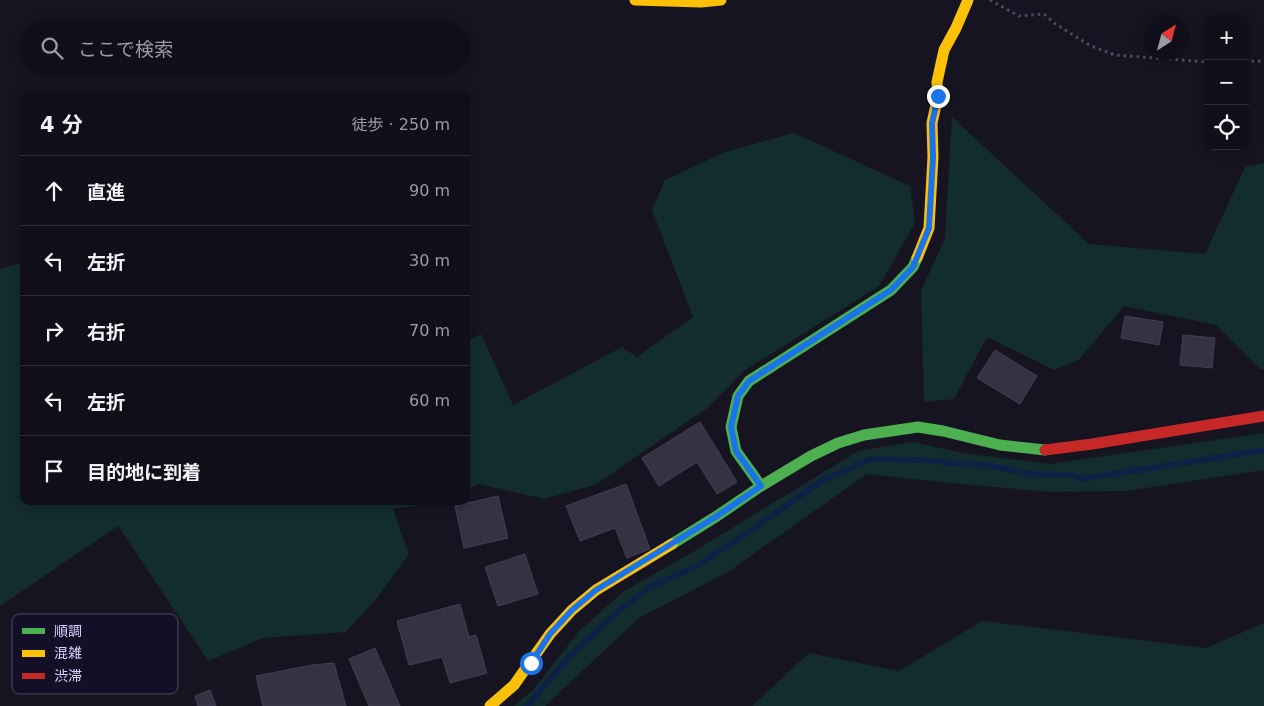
<!DOCTYPE html>
<html lang="ja">
<head>
<meta charset="utf-8">
<style>
  :root { --surface:#100f19; --page:#1e1d26; --text:#f1f3f6; --muted:#9c9ca2; --line:#302f38 }
  body { margin:0; font-family:"DejaVu Sans","Noto Sans JP",sans-serif; background:var(--page); color:var(--text) }
  .controls { position:absolute; right:15px; top:15px; display:grid; overflow:hidden; border-radius:10px; box-shadow:0 2px 12px #0003 }
  .controls button { width:45px; height:45px; display:grid; place-items:center; padding:0; border:0; border-bottom:1px solid var(--line); background:var(--surface); color:var(--text); font:25px sans-serif }
  .compass { position:absolute; left:1144px; top:15px; width:45px; height:45px; border-radius:50%; background:var(--surface); box-shadow:0 2px 12px #0003; rotate:36deg }
  .stop { position:absolute; width:15px; height:15px; margin:-11px; border:4px solid #1a73e8; border-radius:50%; background:#fff }
  .stop.end { background:#1a73e8; border-color:#fff; box-shadow:0 1px 5px #0008 }
  .list { margin:0; padding:0; list-style:none }
  h2 { display:flex; justify-content:space-between; align-items:center; height:65px; margin:0; padding:0 20px; font-size:21px }
  h2 small { font-size:16px; font-weight:400; color:var(--muted) }
  .list li { display:grid; grid-template-columns:32px 1fr auto; gap:15px; align-items:center; box-sizing:border-box; height:70px; padding:0 20px; border-top:1px solid var(--line) }
  .list b { display:block; font-size:19px; white-space:nowrap }
  .list em { font-size:16px; font-style:normal; color:var(--muted) }
  .icon { flex:none; width:28px; height:28px; fill:none; stroke:currentColor; stroke-width:2; stroke-linecap:round; stroke-linejoin:round }
  .map { position:relative; flex:none; width:1264px; height:706px; overflow:hidden }
  .search { position:absolute; background:var(--surface); box-shadow:0 2px 12px #0003; left:20px; top:20px; width:450px; height:55px; display:flex; align-items:center; gap:12px; box-sizing:border-box; padding:0 18px; border-radius:28px; color:var(--muted); font-size:19px }
  .panel { position:absolute; background:var(--surface); box-shadow:0 2px 12px #0003; left:20px; top:90px; width:450px; height:415px; border-radius:10px }
  .map>svg:first-child { display:block }
</style>
</head>
<body>
<div class="map">
<svg width="1264" height="706" viewBox="0 0 1264 706">
  <rect width="100%" height="100%" fill="#161421"/>
  <!-- green -->
  <g fill="#132c2d">
    <path d="M952 117 1089 244 1205 254 1245 167 1264 163V369H1260L1216 325 1124 306 1079 360 1054 370 987 337 954 399 924 402 921 291 945 238Z"/>
    <path d="M794 133 910 186 915 223 879 286 744 371 706 409 595 485 544 499 478 484 466 490V341L481 334 513 405 622 347 637 357 693 317 652 210 665 180 725 152Z"/>
    <path d="M24 262V501H444L393 509 409 554 378 597 346 632 263 638 208 661 118 526 0 606V269Z"/>
    <path d="M1264 433V470L1126 491 1051 492 950 483 867 474 728 572 639 618 545 706H514L533 690 579 631 624 591 688 555 858 451 912 442 968 454 1050 464Z"/>
    <path d="M982 621 1206 648 1264 623V706H752L809 653 899 671Z"/>
  </g>
  <g fill="none" stroke-linecap="round" stroke-linejoin="round">
    <!-- stream -->
    <path stroke="#0d2144" stroke-width="6" d="M527 706 568 658 615 614 648 588 696 566 744 535 823 480 871 459 919 460 991 466 1031 474 1071 475 1083 479 1264 450"/>
  </g>
  <!-- building -->
  <g fill="#343243" stroke="#433f54">
    <path d="M1125 316 1163 322 1159 345 1121 338Z"/>
    <path d="M1183 335 1215 338 1212 368 1180 365Z"/>
    <path d="M995 350 1037 376 1020 404 977 378Z"/>
    <path d="M700 422 737 482 717 494 697 462 659 486 642 458Z"/>
    <path d="M626 484 650 549 627 558 615 528 580 541 566 506Z"/>
    <path d="M498 496 508 538 464 548 455 506Z"/>
    <path d="M525 554 538 594 498 606 485 567Z"/>
    <path d="M460 604 469 637 476 635 487 673 450 683 442 657 409 665 397 621Z"/>
    <path d="M375 648 400 706H369L349 659Z"/>
    <path d="M334 663 346 706H263L256 676 312 665Z"/>
    <path d="M210 690 216 706H198L195 696Z"/>
  </g>
  <g fill="none" stroke-linecap="round" stroke-linejoin="round">
    <!-- path -->
    <g stroke="#44505f" stroke-width="3" stroke-dasharray="2.5 4" stroke-linecap="butt">
      <path d="M990 0 1019 16 1044 14 1054 23 1091 46 1115 55 1208 62"/>
      <path d="M1245 61H1261L1264 59"/>
    </g>
    <!-- fast -->
    <g stroke="#4caf50" stroke-width="11">
      <path d="M761 486 736 451 731 427 738 396 749 381 891 290 913 267 917 258"/>
      <path d="M672 544 717 516 761 486 811 456 838 443 864 435 918 427 943 431 1000 445 1045 450"/>
    </g>
    <!-- slow -->
    <g stroke="#ffc107" stroke-width="11">
      <path d="M635 0 701 2 721 0"/>
      <path d="M917 258 929 228 933 157 932 123 938 96 937 82 944 50 956 28 968 0"/>
      <path d="M490 706 514 685 550 634 572 610 596 590 672 544"/>
    </g>
    <!-- jam -->
    <path stroke="#c62828" stroke-width="11" d="M1045 450 1092 444 1264 416"/>
  </g>
  <g fill="none" stroke-linecap="round" stroke-linejoin="round">
    <!-- route -->
    <path stroke="#1a73e8" stroke-width="6" d="M531 663 550 634 572 610 596 590 717 516 761 486 736 451 731 427 738 396 749 381 891 290 913 267 929 228 933 157 932 123 938 96"/>
  </g>
  <!-- legend -->
  <rect x="12" y="614" width="166" height="80" rx="8" fill="#130f26" stroke="#4e4a67" stroke-width="1"/>
  <rect x="22" y="628" width="23" height="6" fill="#4caf50"/>
  <rect x="22" y="650" width="23" height="7" fill="#ffc107"/>
  <rect x="22" y="673" width="23" height="6" fill="#c62828"/>
  <g font-size="14" fill="#d9d4ff">
    <text x="54" y="636">順調</text>
    <text x="54" y="658">混雑</text>
    <text x="54" y="681">渋滞</text>
  </g>
</svg>
<div class="controls">
<button>+</button>
<button>−</button>
<button><svg class="icon" aria-label="locate" viewBox="0 0 24 24"><circle cx="12" cy="12" r="6"/><path d="M12 2v4M12 18v4M2 12h4M18 12h4"/></svg></button>
</div>
<svg class="compass" viewBox="-18 -18 36 36"><path d="M0-13l5 13h-10z" fill="#e53935"/><path d="M0 13l5-13h-10z" fill="#9c9ca2"/></svg>
<div class="stop" style="left:531px;top:663px"></div>
<div class="stop end" style="left:938px;top:96px"></div>
<div class="search"><svg class="icon" aria-label="search" viewBox="0 0 24 24"><circle cx="10" cy="10" r="6"/><path d="M15 15l6 6"/></svg>ここで検索</div>
<section class="panel">
<h2>4 分<small>徒歩 · 250 m</small></h2>
<ul class="list">
<li><svg class="icon" aria-label="ahead" viewBox="0 0 24 24"><path d="M12 20V5M6 11l6-6 6 6"/></svg><div><b>直進</b></div><em>90 m</em></li>
<li><svg class="icon" aria-label="left" viewBox="0 0 24 24"><path d="M17 20v-9H6M10 6l-5 5 5 5"/></svg><div><b>左折</b></div><em>30 m</em></li>
<li><svg class="icon" aria-label="right" viewBox="0 0 24 24"><path d="M7 20v-9h11M14 6l5 5-5 5"/></svg><div><b>右折</b></div><em>70 m</em></li>
<li><svg class="icon" aria-label="left" viewBox="0 0 24 24"><path d="M17 20v-9H6M10 6l-5 5 5 5"/></svg><div><b>左折</b></div><em>60 m</em></li>
<li><svg class="icon" aria-label="arrive" viewBox="0 0 24 24"><path d="M6 21V4h12l-3 4 3 4H6"/></svg><div><b>目的地に到着</b></div></li>
</ul>
</section>
</div>
</body>
</html>
